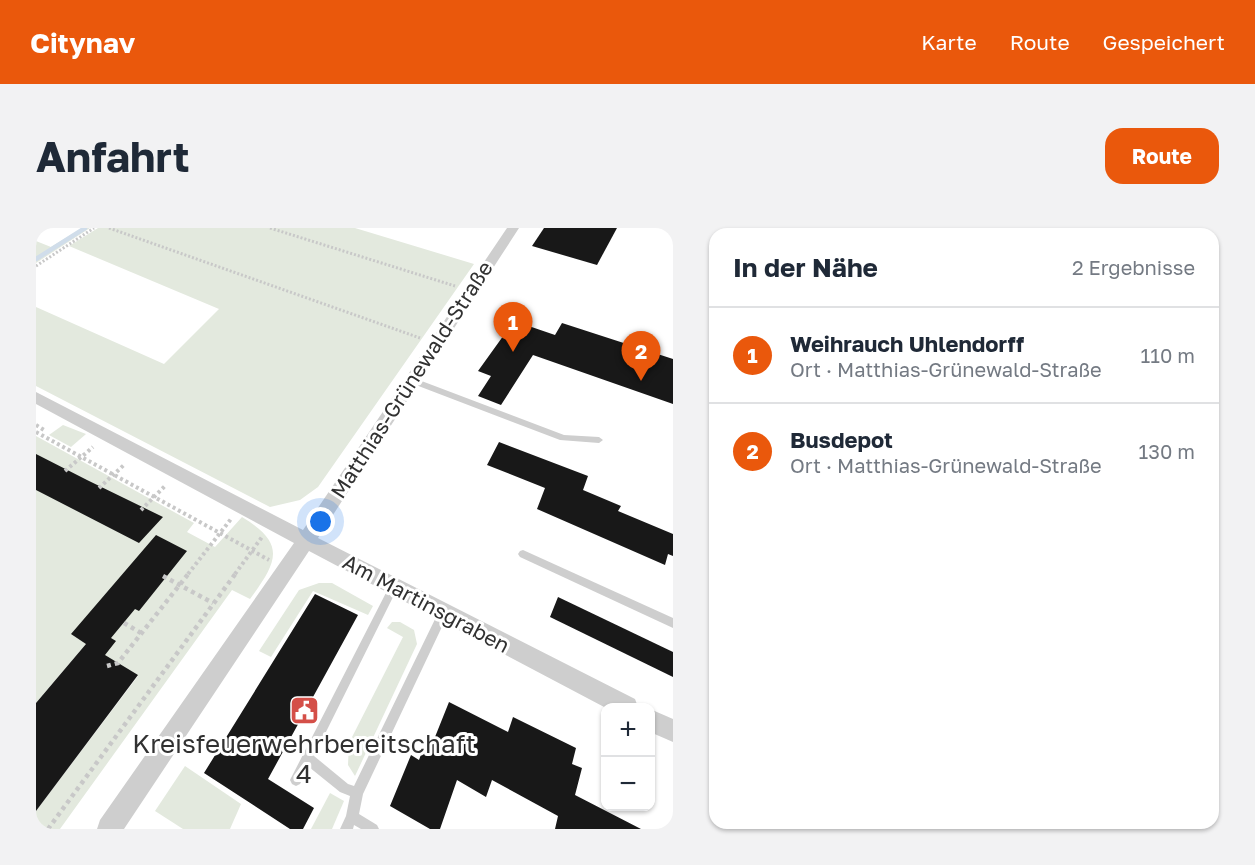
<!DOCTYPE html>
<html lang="de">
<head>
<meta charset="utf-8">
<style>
  :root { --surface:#fff; --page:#f2f2f3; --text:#1f2937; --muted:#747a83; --line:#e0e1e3; --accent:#ea580c }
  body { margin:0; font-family:"Golos Text",sans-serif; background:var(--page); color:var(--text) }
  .controls { position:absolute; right:18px; bottom:18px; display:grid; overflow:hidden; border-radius:12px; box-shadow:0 2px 4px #0004 }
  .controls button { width:54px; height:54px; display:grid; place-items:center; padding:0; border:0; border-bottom:2px solid var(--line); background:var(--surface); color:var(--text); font:30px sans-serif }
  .you { position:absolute; left:285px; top:294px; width:21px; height:21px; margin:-15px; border:4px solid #fff; border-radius:50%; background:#1a73e8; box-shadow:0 0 0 9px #1a73e833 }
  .badge { display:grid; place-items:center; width:39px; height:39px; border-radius:50%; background:var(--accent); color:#fff; font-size:20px; font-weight:700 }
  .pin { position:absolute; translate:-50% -50px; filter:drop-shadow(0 2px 3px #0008) }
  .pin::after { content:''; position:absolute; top:32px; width:21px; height:18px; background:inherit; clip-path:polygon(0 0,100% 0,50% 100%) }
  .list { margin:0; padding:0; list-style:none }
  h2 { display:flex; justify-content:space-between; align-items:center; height:78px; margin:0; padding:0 24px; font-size:26px }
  h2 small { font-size:20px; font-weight:400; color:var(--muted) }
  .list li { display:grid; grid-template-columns:39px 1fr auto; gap:18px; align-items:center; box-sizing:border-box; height:96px; padding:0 24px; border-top:2px solid var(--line) }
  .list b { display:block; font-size:22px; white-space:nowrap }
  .list p { margin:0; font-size:20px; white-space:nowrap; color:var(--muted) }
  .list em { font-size:20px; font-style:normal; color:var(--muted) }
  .map { position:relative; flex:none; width:637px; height:601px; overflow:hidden; border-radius:18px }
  header { display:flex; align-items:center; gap:36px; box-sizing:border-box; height:84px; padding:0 30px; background:var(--accent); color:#fff }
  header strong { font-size:28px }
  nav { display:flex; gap:33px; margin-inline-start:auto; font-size:21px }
  .intro { display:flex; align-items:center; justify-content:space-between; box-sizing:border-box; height:144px; padding:0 36px }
  h1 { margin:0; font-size:42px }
  .button { padding:15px 27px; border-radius:18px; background:var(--accent); color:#fff; font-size:21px; font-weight:700 }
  main { display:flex; gap:36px; padding:0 36px }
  aside { flex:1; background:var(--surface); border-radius:18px; box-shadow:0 2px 4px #0004 }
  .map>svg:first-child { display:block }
</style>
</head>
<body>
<header>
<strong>Citynav</strong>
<nav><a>Karte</a><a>Route</a><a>Gespeichert</a></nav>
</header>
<div class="intro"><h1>Anfahrt</h1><a class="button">Route</a></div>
<main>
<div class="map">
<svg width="637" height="601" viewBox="0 0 637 601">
  <rect width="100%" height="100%" fill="#fff"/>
  <!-- green -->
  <g fill="#e3e9de">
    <path d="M46 0H54L0 35V13L15 19Z"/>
    <path d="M62 0H319L438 36 282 259 264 272 234 279 0 158V79L128 136 183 81 33 18Z"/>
    <path d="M27 197 50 206 35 219 13 207Z"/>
    <path d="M0 208 158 295 151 304 179 319 206 289C251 316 241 334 214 371L196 362 24 601H0V583L102 448 50 416 0 475Z"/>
    <path d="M283 355H296L337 378 332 387 277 363 235 429 223 423 263 362Z"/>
    <path d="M356 394H364L378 402 381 416 319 548 312 537 313 515 367 409 351 400Z"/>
    <path d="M149 538 205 576 194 601H147L119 583Z"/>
    <path d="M294 565 308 573 296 601H275Z"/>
  </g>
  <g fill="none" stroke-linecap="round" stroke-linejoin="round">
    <!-- stream -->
    <path stroke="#d0ddea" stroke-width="4.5" d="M0 31 49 0"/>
  </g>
  <!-- building -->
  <g fill="#181818">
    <path d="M508 0H581L561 37 496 18Z"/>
    <path d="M478 93 519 107 526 95 637 131V176L497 127 465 177 442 168 455 148 442 143Z"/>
    <path d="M463 214 552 248 547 262 585 278 582 283 637 306V328L632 326 629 337 501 281 509 260 451 237Z"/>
    <path d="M0 226 51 252 127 289 103 315 0 262Z"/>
    <path d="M120 307 151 323 103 383 99 381 75 410 80 413 69 427 102 447 0 583V475L50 416 35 406Z"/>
    <path d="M279 366 322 387 232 551 278 580 267 601H254L168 545Z"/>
    <path d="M522 369 637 424V449L514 389Z"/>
    <path d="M413 474 472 504 477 489 540 520 536 536 546 540 539 567 605 601H519L522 588 456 552 450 569 421 552 404 601H394L354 578 375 527 383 532 387 521 393 524Z"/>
  </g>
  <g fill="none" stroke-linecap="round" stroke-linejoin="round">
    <!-- path-far2 -->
    <g stroke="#c8c8c8" stroke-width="3" stroke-dasharray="2 2" stroke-linecap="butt">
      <path d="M73 0 384 110"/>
      <path d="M234 0 419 58"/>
      <path d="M0 38 58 0"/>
    </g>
    <!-- path-far1 -->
    <g stroke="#c8c8c8" stroke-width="4" stroke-dasharray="3 3" stroke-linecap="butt">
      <path d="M0 197 8 202"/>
      <path d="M0 204 233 332"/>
      <path d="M29 243 57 219"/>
      <path d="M63 260 89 236"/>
      <path d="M105 282 130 257"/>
      <path d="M152 346 195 291"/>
      <path d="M199 346 226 309"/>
    </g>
    <!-- path -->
    <g stroke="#c8c8c8" stroke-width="4.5" stroke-dasharray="4 4" stroke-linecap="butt">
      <path d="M127 348 177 375"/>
      <path d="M88 395 105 405"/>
      <path d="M71 438 82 435 153 345"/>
      <path d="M12 601 200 345"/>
    </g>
    <!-- lane -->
    <g fill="#cecece" fill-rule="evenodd">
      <path d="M375 149 528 207 563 209 567 212 563 215 524 212 372 154V150Z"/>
      <path d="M487 322 637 390V400L484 329 482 326 484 323Z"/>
      <path d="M357 356 360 357 362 360 360 363 278 528 312 556 318 558 403 383 407 381 411 383 412 386 327 566 323 586 341 597 343 601H325L318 597 317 601H304L310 588 314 568 304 564 273 539 264 556 260 558 256 556 254 552 354 357Z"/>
    </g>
    <!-- street -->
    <g fill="#cecece" fill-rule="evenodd">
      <path d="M471 0H483L282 310 599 471 602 479 570 480 273 323 88 601H61L64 592 258 315 0 176V164L267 302Z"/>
      <path d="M614 481 637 491V514L614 504Z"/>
    </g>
  </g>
  <!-- icons -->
  <defs>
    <symbol id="civic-square" viewBox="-11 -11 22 22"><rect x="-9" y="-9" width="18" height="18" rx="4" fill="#d44f48" stroke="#fff"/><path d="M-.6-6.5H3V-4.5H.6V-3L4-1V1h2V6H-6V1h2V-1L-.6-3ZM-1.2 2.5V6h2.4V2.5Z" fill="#fff"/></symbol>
  </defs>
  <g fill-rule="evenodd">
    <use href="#civic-square" x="252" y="466" width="33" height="33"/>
  </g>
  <g text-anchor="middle" stroke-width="6" stroke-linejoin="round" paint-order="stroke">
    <!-- street labels -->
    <g font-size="21" fill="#313131" stroke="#fff">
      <text transform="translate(376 152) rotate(-57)" y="7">Matthias-Grünewald-Straße</text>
      <text transform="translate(390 376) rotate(28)" y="7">Am Martinsgraben</text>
    </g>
    <!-- near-poi labels -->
    <g font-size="26" fill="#313131" stroke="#fff">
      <text x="268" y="525">Kreisfeuerwehrbereitschaft<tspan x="268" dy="30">4</tspan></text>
    </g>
  </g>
</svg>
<div class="controls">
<button>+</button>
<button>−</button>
</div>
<div class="you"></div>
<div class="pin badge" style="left:477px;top:124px">1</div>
<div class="pin badge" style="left:605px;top:153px">2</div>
</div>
<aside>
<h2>In der Nähe<small>2 Ergebnisse</small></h2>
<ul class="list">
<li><span class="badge">1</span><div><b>Weihrauch Uhlendorff</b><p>Ort · Matthias-Grünewald-Straße</p></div><em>110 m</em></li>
<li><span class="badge">2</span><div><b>Busdepot</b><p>Ort · Matthias-Grünewald-Straße</p></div><em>130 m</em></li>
</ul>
</aside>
</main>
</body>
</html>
